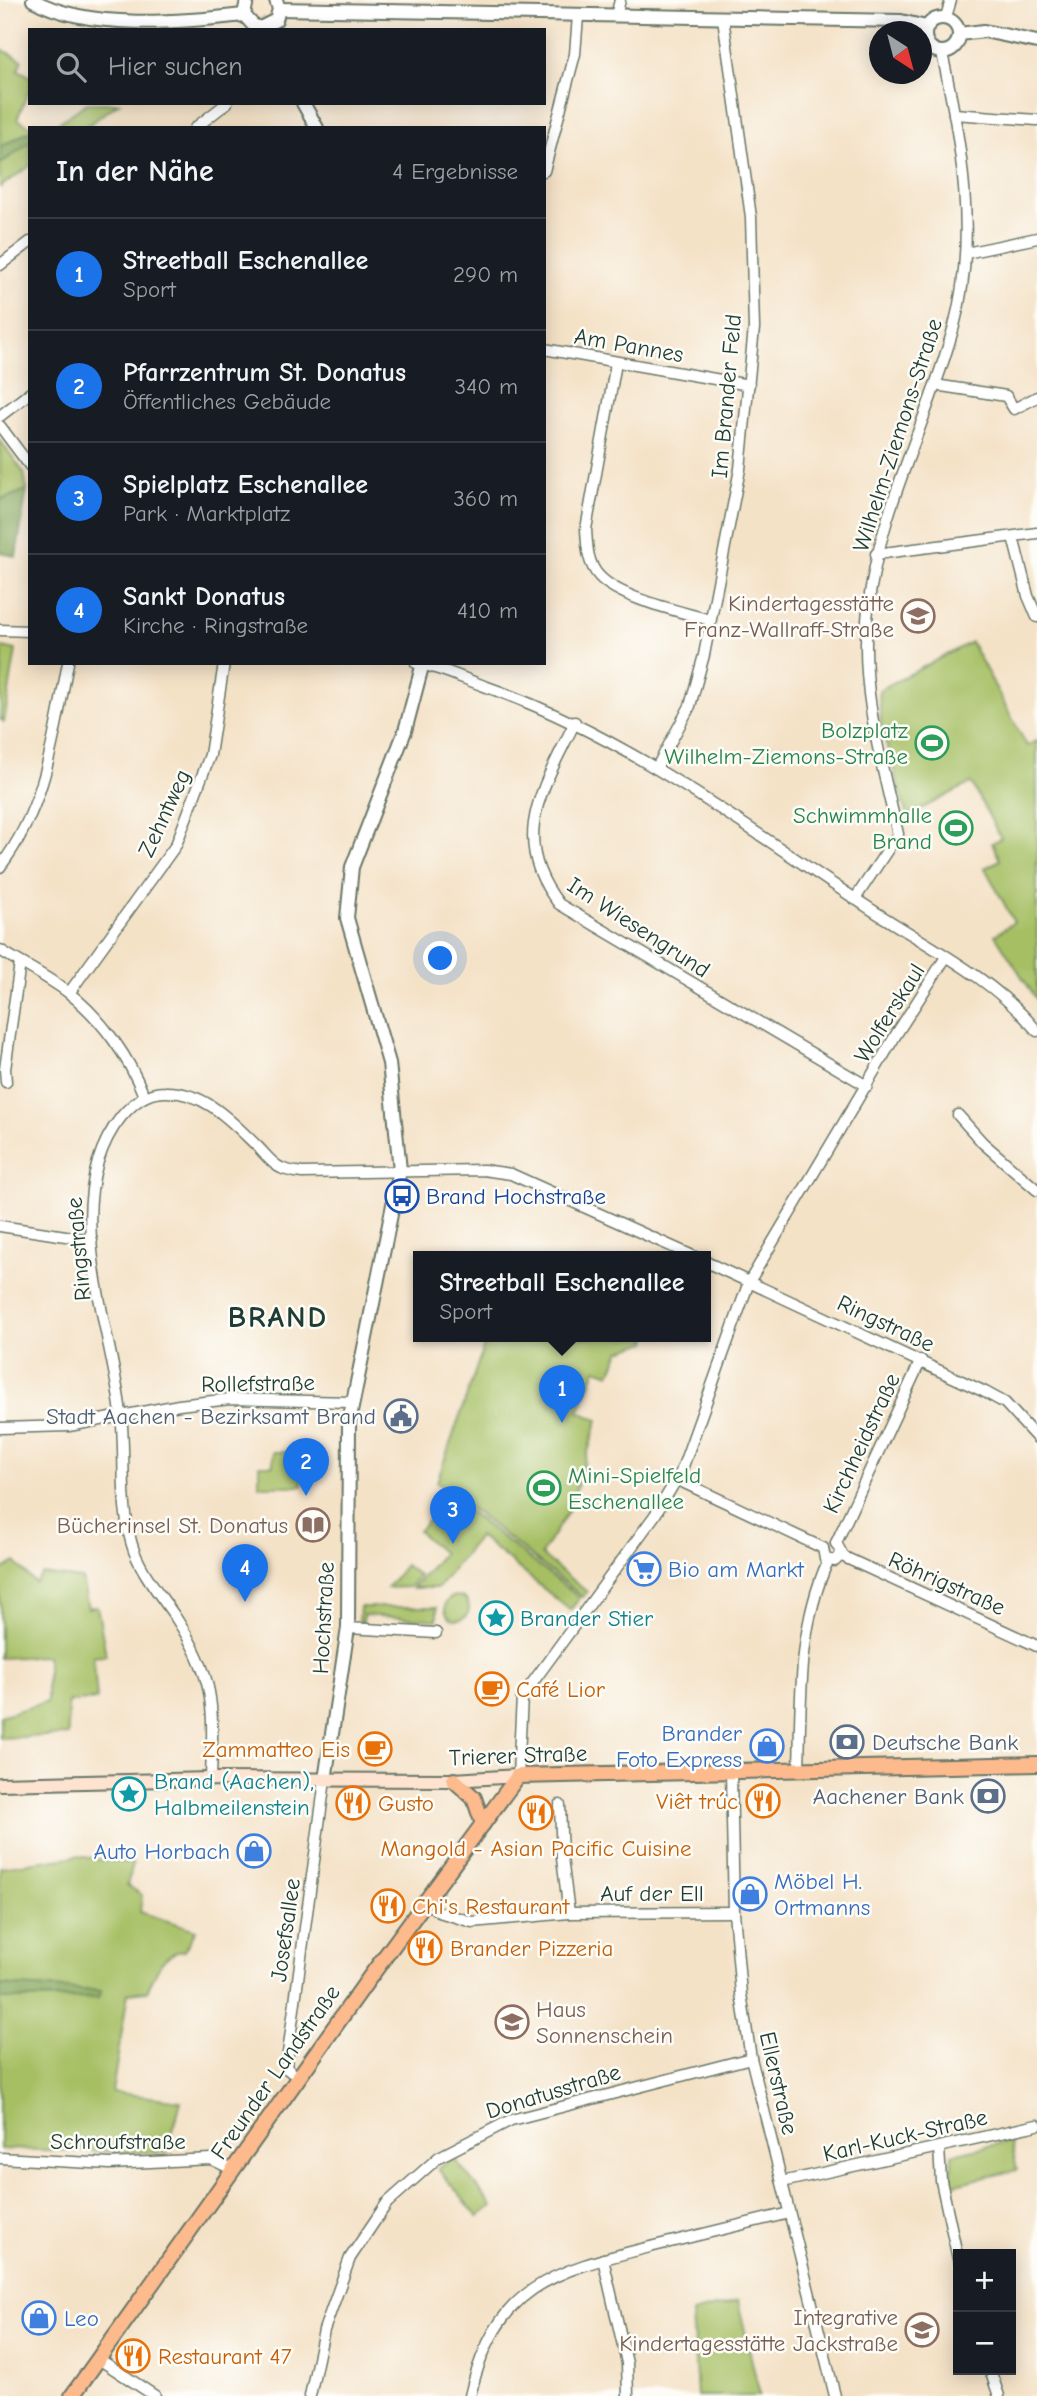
<!DOCTYPE html>
<html lang="de">
<head>
<meta charset="utf-8">
<style>
  :root { --surface:#171b24; --page:#242831; --text:#f1f3f6; --muted:#9ea1a6; --line:#363941; --accent:#1a73e8 }
  body { margin:0; font-family:"Comic Neue",sans-serif; background:var(--page); color:var(--text) }
  .controls { position:absolute; right:21px; bottom:21px; display:grid; overflow:hidden; border-radius:0px; box-shadow:0 4px 18px #0003 }
  .controls button { width:63px; height:63px; display:grid; place-items:center; padding:0; border:0; border-bottom:2px solid var(--line); background:var(--surface); color:var(--text); font:35px sans-serif }
  .compass { position:absolute; left:869px; top:21px; width:63px; height:63px; border-radius:50%; background:var(--surface); box-shadow:0 4px 18px #0003; rotate:144deg }
  .you { position:absolute; left:441px; top:959px; width:24px; height:24px; margin:-18px; border:5px solid #fff; border-radius:50%; background:#1a73e8; box-shadow:0 0 0 10px #1a73e833 }
  .badge { display:grid; place-items:center; width:46px; height:46px; border-radius:50%; background:var(--accent); color:#fff; font-size:23px; font-weight:700 }
  .pin { position:absolute; translate:-50% -58px; filter:drop-shadow(0 2px 4px #0008) }
  .pin::after { content:''; position:absolute; top:37px; width:24px; height:21px; background:inherit; clip-path:polygon(0 0,100% 0,50% 100%) }
  .popup { position:absolute; left:413px; top:1251px; width:298px; height:91px; box-sizing:border-box; display:grid; place-content:center; border-radius:0px; background:var(--surface); filter:drop-shadow(0 2px 5px #0005); font-size:23px; white-space:nowrap; color:var(--muted) }
  .popup b { font-size:26px; color:var(--text) }
  .popup::after { content:''; position:absolute; left:50%; top:100%; margin-left:-14px; border:14px solid transparent; border-top-color:var(--surface) }
  .list { margin:0; padding:0; list-style:none }
  h2 { display:flex; justify-content:space-between; align-items:center; height:91px; margin:0; padding:0 28px; font-size:30px }
  h2 small { font-size:23px; font-weight:400; color:var(--muted) }
  .list li { display:grid; grid-template-columns:46px 1fr auto; gap:21px; align-items:center; box-sizing:border-box; height:112px; padding:0 28px; border-top:2px solid var(--line) }
  .list b { display:block; font-size:26px; white-space:nowrap }
  .list p { margin:0; font-size:23px; white-space:nowrap; color:var(--muted) }
  .list em { font-size:23px; font-style:normal; color:var(--muted) }
  .icon { flex:none; width:38px; height:38px; fill:none; stroke:currentColor; stroke-width:2; stroke-linecap:round; stroke-linejoin:round }
  .map { position:relative; flex:none; width:1037px; height:2396px; overflow:hidden }
  .search { position:absolute; background:var(--surface); box-shadow:0 4px 18px #0003; left:28px; top:28px; width:518px; height:77px; display:flex; align-items:center; gap:18px; box-sizing:border-box; padding:0 24px; border-radius:0px; color:var(--muted); font-size:26px }
  .panel { position:absolute; background:var(--surface); box-shadow:0 4px 18px #0003; left:28px; top:126px; width:518px; height:539px; border-radius:0px }
  .map>svg:first-child { display:block }
</style>
</head>
<body>
<div class="map">
<svg width="1037" height="2396" viewBox="0 0 1037 2396">
  <rect width="100%" height="100%" fill="#fdfcf7"/>
  <filter id="ink" filterUnits="userSpaceOnUse"><feTurbulence type="fractalNoise" baseFrequency=".0143" numOctaves="2"/><feDisplacementMap in="SourceGraphic" scale="14" xChannelSelector="R" yChannelSelector="G"/><feConvolveMatrix kernelMatrix="1 2 1 2 8 2 1 2 1" color-interpolation-filters="sRGB"/></filter>
  <filter id="wash" filterUnits="userSpaceOnUse"><feTurbulence type="fractalNoise" baseFrequency=".00686" numOctaves="4" result="noise"/><feDisplacementMap in="SourceGraphic" scale="28" xChannelSelector="R" yChannelSelector="G"/><feGaussianBlur stdDeviation="1.57" result="paint"/><feColorMatrix in="noise" values="0 0 0 0 0 0 0 0 0 0 0 0 0 0 0 0 0 1.4 0 .05"/><feComposite in="paint" operator="in"/></filter>
  <g filter="url(#wash)">
    <rect width="100%" height="100%" fill="#f4e2c7"/>
    <!-- green -->
    <g fill="#a6bf64" stroke="#627e4c" stroke-width="2">
      <path d="M1 49 22 60 18 70 30 76V88L17 119 34 128 0 147Z"/>
      <path d="M87 103H119L84 128H51Z"/>
      <path d="M30 142V166L0 187V164Z"/>
      <path d="M0 440 24 473 27 490 0 500Z"/>
      <path d="M971 642 1027 746 1037 741V1000L995 935 1014 922 985 868 1000 860 992 843 1001 838 971 783 907 816 881 726 879 690Z"/>
      <path d="M3 647 16 650 4 722 0 719Z"/>
      <path d="M487 1337 648 1338 647 1342 620 1351 610 1374 596 1369 579 1412 598 1420 570 1508 541 1555 587 1592 583 1597 437 1482Z"/>
      <path d="M273 1452H302V1486H259V1465H273Z"/>
      <path d="M445 1493 580 1598 570 1610 479 1536 438 1588H413L443 1553 418 1531 441 1508 436 1503Z"/>
      <path d="M15 1562 35 1583 42 1574 82 1579 88 1608 97 1606 106 1655 93 1656 97 1699 68 1702V1735L0 1738V1716L47 1702V1656L0 1658V1571Z"/>
      <path d="M405 1565 419 1576 410 1587 387 1588Z"/>
      <circle cx="457" cy="1608" r="12"/>
      <path d="M360 1607H437V1620L364 1615 363 1623 359 1622Z"/>
      <path d="M77 1856 133 1864 127 1885 142 1895 140 1912 196 1930 184 1951C161 1952 156 1973 147 1991L128 1993 112 2092 181 2101 167 2153 0 2149V1999L98 1998 100 1992 0 1985V1867Z"/>
      <path d="M1011 2141 1017 2170 951 2185 952 2154Z"/>
      <path d="M454 2158 492 2206 478 2217 438 2169Z"/>
      <path d="M738 2301 760 2396H697L692 2313Z"/>
    </g>
    <!-- forest -->
    <g fill="#84a65a" stroke="#527247" stroke-width="2">
      <path d="M30 131V142L0 164V147Z"/>
      <path d="M27 490 16 557 0 552V500Z"/>
      <path d="M0 1985 101 1991 98 1998 0 1999Z"/>
    </g>
  </g>
  <g filter="url(#ink)">
    <g fill="none" stroke-linecap="round" stroke-linejoin="round">
      <defs>
        <g id="minor">
          <path d="M616 16 620 0"/>
          <path d="M946 17 951 0"/>
          <path d="M954 114 1037 120"/>
          <path d="M195 128 227 103"/>
          <path d="M544 171 575 54 578 16"/>
          <path d="M966 253 1037 238"/>
          <path d="M0 265 30 242"/>
          <path d="M544 349 749 385"/>
          <path d="M616 363 586 529C587 545 587 563 599 576 620 599 680 611 710 620"/>
          <path d="M935 385 1006 396 1014 409 1037 397"/>
          <path d="M0 416 30 393"/>
          <path d="M0 426 30 466"/>
          <path d="M1013 537 1028 596 1037 617"/>
          <path d="M876 554 1037 533"/>
          <path d="M0 630 30 631"/>
          <path d="M416 663C440 667 464 679 487 687 626 736 744 826 866 906 923 944 993 977 1037 1031"/>
          <path d="M575 722C544 787 507 838 559 904L867 1086"/>
          <path d="M657 767 690 706 704 655 740 469 754 328 751 217 723 18"/>
          <path d="M0 867C46 807 54 735 68 663"/>
          <path d="M855 899 898 834C881 762 859 684 868 609 879 509 928 422 954 326 978 238 961 140 942 53"/>
          <path d="M0 950C22 964 48 977 69 993 102 1019 129 1057 144 1096"/>
          <path d="M69 993 176 845 210 755 224 663"/>
          <path d="M6 1082 5 1069 20 963"/>
          <path d="M958 1115 983 1143 1037 1190"/>
          <path d="M0 1226 92 1240"/>
          <path d="M706 1262 985 1392 1005 1403 1037 1438"/>
          <path d="M0 1428 69 1426 179 1405 230 1399 351 1402"/>
          <path d="M676 1479 823 1548"/>
          <path d="M836 1543 921 1360"/>
          <path d="M823 1548 825 1559 835 1561 842 1554 836 1543"/>
          <path d="M842 1556 1037 1646"/>
          <path d="M348 1628 436 1633"/>
          <path d="M799 1770C801 1698 798 1628 828 1561"/>
          <path d="M731 1772 734 1912 741 1994 751 2058 835 2396"/>
          <path d="M518 1776 522 1697 655 1515 681 1472 749 1282 897 1033 946 957"/>
          <path d="M211 1779C213 1708 217 1681 176 1618 162 1597 143 1575 134 1551 119 1509 126 1458 121 1414 111 1323 57 1198 121 1117 133 1103 146 1092 165 1092 205 1091 232 1122 258 1147 265 1154 272 1164 281 1168 287 1171 296 1172 302 1173L483 1170 511 1174 695 1257"/>
          <path d="M560 1805 562 1858 569 1913"/>
          <path d="M425 1901 439 1912 472 1922 569 1913 734 1912"/>
          <path d="M299 2078 286 2068 325 1780"/>
          <path d="M939 2148 941 2181 958 2259"/>
          <path d="M0 2158 110 2164 211 2159 234 2170"/>
          <path d="M782 2182 1037 2125"/>
          <path d="M603 2259 627 2363 628 2396"/>
          <path d="M99 2359 155 2396"/>
          <path d="M990 2370 999 2396"/>
          <path d="M310 2396 324 2330 350 2258 387 2203 439 2157 511 2120 751 2058"/>
          <path d="M470 2396C496 2284 554 2271 654 2246 699 2235 744 2224 789 2213"/>
        </g>
        <g id="tertiary">
          <path d="M33 0C88 31 183 22 244 15"/>
          <path d="M247 0 244 15 253 25 260 28 276 20 279 9 276 0"/>
          <path d="M279 9 901 21 926 27"/>
          <circle cx="942" cy="35" r="17"/>
          <path d="M959 34 984 31 1037 42"/>
          <path d="M303 103 317 128"/>
          <path d="M325 1780 348 1628 349 1422 400 1170 389 1063 347 918 352 867 405 731 423 663"/>
        </g>
        <path id="secondary" d="M0 1784 211 1779 454 1780 518 1776"/>
        <g id="primary">
          <path d="M454 1780 474 1798 483 1824"/>
          <path d="M72 2396 370 1977 518 1776 1037 1764"/>
        </g>
      </defs>
      <!-- minor casing -->
      <use href="#minor" stroke="#6a7767" stroke-width="13"/>
      <!-- tertiary casing -->
      <use href="#tertiary" stroke="#6a7767" stroke-width="16"/>
      <!-- secondary casing -->
      <use href="#secondary" stroke="#6a7767" stroke-width="16"/>
      <!-- primary casing -->
      <use href="#primary" stroke="#6a7767" stroke-width="18"/>
      <!-- minor -->
      <use href="#minor" stroke="#fff" stroke-width="10"/>
      <!-- tertiary -->
      <use href="#tertiary" stroke="#fff" stroke-width="12"/>
      <!-- secondary -->
      <use href="#secondary" stroke="#fee3d1" stroke-width="12"/>
      <!-- primary -->
      <use href="#primary" stroke="#fcba8d" stroke-width="14"/>
    </g>
  </g>
  <!-- icons -->
  <defs>
    <symbol id="school-ring" viewBox="-11 -11 22 22"><circle r="9.5" fill="#fdfcf7" stroke="#8d6e63" stroke-width="1.5"/><path d="M0-5L7-2L0 1L-7-2ZM-4 1L0 2.5L4 1V4Q0 6-4 4Z" fill="#8d6e63"/></symbol>
    <symbol id="stadium-ring" viewBox="-11 -11 22 22"><circle r="9.5" fill="#fdfcf7" stroke="#2e9e5b" stroke-width="1.5"/><path d="M0-5a6.5 5 0 1 0 0 10a6.5 5 0 1 0 0-10ZM-3.5-1.8h7v3.6h-7Z" fill="#2e9e5b"/></symbol>
    <symbol id="bus-ring" viewBox="-11 -11 22 22"><circle r="9.5" fill="#fdfcf7" stroke="#1a4fb4" stroke-width="1.5"/><path d="M-5-6H5V4H4V6H2V4H-2V6H-4V4H-5ZM-3.5-4V0h7V-4ZM-3.5 1.2v1.5H-2V1.2ZM2 1.2v1.5H3.5V1.2Z" fill="#1a4fb4"/></symbol>
    <symbol id="civic-ring" viewBox="-11 -11 22 22"><circle r="9.5" fill="#fdfcf7" stroke="#5c6f8a" stroke-width="1.5"/><path d="M-.6-6.5H3V-4.5H.6V-3L4-1V1h2V6H-6V1h2V-1L-.6-3ZM-1.2 2.5V6h2.4V2.5Z" fill="#5c6f8a"/></symbol>
    <symbol id="library-ring" viewBox="-11 -11 22 22"><circle r="9.5" fill="#fdfcf7" stroke="#8d6e63" stroke-width="1.5"/><path d="M-6-4Q-3-5.5-.7-3.5V5Q-3 3-6 4ZM6-4Q3-5.5 .7-3.5V5Q3 3 6 4Z" fill="#8d6e63"/></symbol>
    <symbol id="supermarket-ring" viewBox="-11 -11 22 22"><circle r="9.5" fill="#fdfcf7" stroke="#3f7fe0" stroke-width="1.5"/><path d="M-6-5.5h2.5l.6 2H6L4.5 2H-2.5L-4.4-4H-6ZM-1.5 3.2a1.3 1.3 0 1 0 .1 0ZM3 3.2a1.3 1.3 0 1 0 .1 0Z" fill="#3f7fe0"/></symbol>
    <symbol id="sight-ring" viewBox="-11 -11 22 22"><circle r="9.5" fill="#fdfcf7" stroke="#0f9aa8" stroke-width="1.5"/><path d="M0-6L1.8-2.2L6-1.7L2.9 1.2L3.7 5.4L0 3.3L-3.7 5.4L-2.9 1.2L-6-1.7L-1.8-2.2Z" fill="#0f9aa8"/></symbol>
    <symbol id="cafe-ring" viewBox="-11 -11 22 22"><circle r="9.5" fill="#fdfcf7" stroke="#e8710a" stroke-width="1.5"/><path d="M-5.5-4.5H6V0H3Q3 3.5 0 3.5H-2.5Q-5.5 3.5-5.5 0ZM3-3.2v2h1.7v-2ZM-6 4.5H4V6H-6Z" fill="#e8710a"/></symbol>
    <symbol id="bank-ring" viewBox="-11 -11 22 22"><circle r="9.5" fill="#fdfcf7" stroke="#5c6f8a" stroke-width="1.5"/><path d="M-6-4H6V4H-6ZM0-2.3a2.3 2.3 0 1 0 0 4.6a2.3 2.3 0 1 0 0-4.6Z" fill="#5c6f8a"/></symbol>
    <symbol id="shop-ring" viewBox="-11 -11 22 22"><circle r="9.5" fill="#fdfcf7" stroke="#3f7fe0" stroke-width="1.5"/><path d="M-5-2.5h2.3a2.7 3.5 0 0 1 5.4 0H5L5.5 6h-11ZM-1.5-2.5h3a1.5 2.3 0 0 0-3 0Z" fill="#3f7fe0"/></symbol>
    <symbol id="restaurant-ring" viewBox="-11 -11 22 22"><circle r="9.5" fill="#fdfcf7" stroke="#e8710a" stroke-width="1.5"/><path d="M-5-6h1v4h1v-4h1v4h1v-4h1v5L-1.5 .5V6h-2V.5L-5-1ZM5-6V6H3V1.5H1.5Q1.5-4 5-6Z" fill="#e8710a"/></symbol>
  </defs>
  <g fill-rule="evenodd">
    <use href="#school-ring" x="899" y="597" width="38" height="38"/>
    <use href="#stadium-ring" x="913" y="724" width="38" height="38"/>
    <use href="#stadium-ring" x="937" y="809" width="38" height="38"/>
    <use href="#bus-ring" x="383" y="1177" width="38" height="38"/>
    <use href="#civic-ring" x="382" y="1397" width="38" height="38"/>
    <use href="#stadium-ring" x="525" y="1469" width="38" height="38"/>
    <use href="#library-ring" x="294" y="1506" width="38" height="38"/>
    <use href="#supermarket-ring" x="625" y="1550" width="38" height="38"/>
    <use href="#sight-ring" x="477" y="1599" width="38" height="38"/>
    <use href="#cafe-ring" x="473" y="1670" width="38" height="38"/>
    <use href="#bank-ring" x="828" y="1723" width="38" height="38"/>
    <use href="#shop-ring" x="748" y="1727" width="38" height="38"/>
    <use href="#cafe-ring" x="356" y="1730" width="38" height="38"/>
    <use href="#sight-ring" x="110" y="1775" width="38" height="38"/>
    <use href="#bank-ring" x="969" y="1777" width="38" height="38"/>
    <use href="#restaurant-ring" x="744" y="1782" width="38" height="38"/>
    <use href="#restaurant-ring" x="334" y="1784" width="38" height="38"/>
    <use href="#restaurant-ring" x="517" y="1794" width="38" height="38"/>
    <use href="#shop-ring" x="235" y="1832" width="38" height="38"/>
    <use href="#shop-ring" x="731" y="1875" width="38" height="38"/>
    <use href="#restaurant-ring" x="369" y="1887" width="38" height="38"/>
    <use href="#restaurant-ring" x="406" y="1929" width="38" height="38"/>
    <use href="#school-ring" x="493" y="2003" width="38" height="38"/>
    <use href="#shop-ring" x="20" y="2299" width="38" height="38"/>
    <use href="#school-ring" x="903" y="2311" width="38" height="38"/>
    <use href="#restaurant-ring" x="114" y="2337" width="38" height="38"/>
  </g>
  <g text-anchor="middle" stroke-width="5" stroke-linejoin="round" paint-order="stroke">
    <!-- street labels -->
    <g font-size="23" fill="#1f3d34" stroke="#fdfcf7">
      <text transform="translate(629 345) rotate(10)" y="8">Am Pannes</text>
      <text transform="translate(726 396) rotate(-85)" y="8">Im Brander Feld</text>
      <text transform="translate(897 435) rotate(-72)" y="8">Wilhelm-Ziemons-Straße</text>
      <text transform="translate(164 813) rotate(-65)" y="8">Zehntweg</text>
      <text transform="translate(639 927) rotate(33)" y="8">Im Wiesengrund</text>
      <text transform="translate(889 1013) rotate(-58)" y="8">Wolferskaul</text>
      <text transform="translate(78 1249) rotate(-95)" y="8">Ringstraße</text>
      <text transform="translate(886 1323) rotate(25)" y="8">Ringstraße</text>
      <text transform="translate(258 1383) rotate(-1)" y="8">Rollefstraße</text>
      <text transform="translate(861 1443) rotate(-65)" y="8">Kirchheidstraße</text>
      <text transform="translate(947 1583) rotate(24)" y="8">Röhrigstraße</text>
      <text transform="translate(323 1618) rotate(-87)" y="8">Hochstraße</text>
      <text transform="translate(518 1755) rotate(-2)" y="8">Trierer Straße</text>
      <text x="652" y="1901">Auf der Ell</text>
      <text transform="translate(285 1930) rotate(-82)" y="8">Josefsallee</text>
      <text transform="translate(275 2072) rotate(-55)" y="8">Freunder Landstraße</text>
      <text transform="translate(779 2083) rotate(77)" y="8">Ellerstraße</text>
      <text transform="translate(553 2091) rotate(-17)" y="8">Donatusstraße</text>
      <text transform="translate(905 2135) rotate(-13)" y="8">Karl-Kuck-Straße</text>
      <text x="118" y="2149">Schroufstraße</text>
    </g>
    <!-- education labels -->
    <g font-size="23" fill="#785e54" stroke="#fdfcf7" text-anchor="end">
      <text x="894" y="611">Kindertagesstätte<tspan x="894" dy="26">Franz-Wallraff-Straße</tspan></text>
      <text x="288" y="1533">Bücherinsel St. Donatus</text>
      <text x="536" y="2017" text-anchor="start">Haus<tspan x="536" dy="26">Sonnenschein</tspan></text>
      <text x="898" y="2325">Integrative<tspan x="898" dy="26">Kindertagesstätte Jackstraße</tspan></text>
    </g>
    <!-- leisure labels -->
    <g font-size="23" fill="#27864d" stroke="#fdfcf7" text-anchor="end">
      <text x="908" y="738">Bolzplatz<tspan x="908" dy="26">Wilhelm-Ziemons-Straße</tspan></text>
      <text x="932" y="823">Schwimmhalle<tspan x="932" dy="26">Brand</tspan></text>
      <text x="568" y="1483" text-anchor="start">Mini-Spielfeld<tspan x="568" dy="26">Eschenallee</tspan></text>
    </g>
    <!-- transit labels -->
    <g font-size="23" fill="#164399" stroke="#fdfcf7" text-anchor="start">
      <text x="426" y="1204">Brand Hochstraße</text>
    </g>
    <!-- service labels -->
    <g font-size="23" fill="#4e5e75" stroke="#fdfcf7" text-anchor="end">
      <text x="376" y="1424">Stadt Aachen - Bezirksamt Brand</text>
      <text x="872" y="1750" text-anchor="start">Deutsche Bank</text>
      <text x="964" y="1804">Aachener Bank</text>
    </g>
    <!-- shop labels -->
    <g font-size="23" fill="#366cbe" stroke="#fdfcf7" text-anchor="start">
      <text x="668" y="1577">Bio am Markt</text>
      <text x="742" y="1741" text-anchor="end">Brander<tspan x="742" dy="26">Foto Express</tspan></text>
      <text x="230" y="1859" text-anchor="end">Auto Horbach</text>
      <text x="774" y="1889">Möbel H.<tspan x="774" dy="26">Ortmanns</tspan></text>
      <text x="64" y="2326">Leo</text>
    </g>
    <!-- culture labels -->
    <g font-size="23" fill="#0d838f" stroke="#fdfcf7" text-anchor="start">
      <text x="520" y="1626">Brander Stier</text>
      <text x="154" y="1789">Brand (Aachen),<tspan x="154" dy="26">Halbmeilenstein</tspan></text>
    </g>
    <!-- food labels -->
    <g font-size="23" fill="#c56008" stroke="#fdfcf7" text-anchor="start">
      <text x="516" y="1697">Café Lior</text>
      <text x="350" y="1757" text-anchor="end">Zammatteo Eis</text>
      <text x="738" y="1809" text-anchor="end">Viêt trúc</text>
      <text x="378" y="1811">Gusto</text>
      <text x="536" y="1856" text-anchor="middle">Mangold - Asian Pacific Cuisine</text>
      <text x="412" y="1914">Chi's Restaurant</text>
      <text x="450" y="1956">Brander Pizzeria</text>
      <text x="158" y="2364">Restaurant 47</text>
    </g>
    <!-- district labels -->
    <g font-size="30" font-weight="bold" letter-spacing="2" fill="#1f3d34" stroke="#fdfcf7">
      <text x="278" y="1327">BRAND</text>
    </g>
  </g>
</svg>
<div class="controls">
<button>+</button>
<button>−</button>
</div>
<svg class="compass" viewBox="-18 -18 36 36"><path d="M0-13l5 13h-10z" fill="#e53935"/><path d="M0 13l5-13h-10z" fill="#9ea1a6"/></svg>
<div class="you"></div>
<div class="pin badge" style="left:562px;top:1423px">1</div>
<div class="popup"><b>Streetball Eschenallee</b>Sport</div>
<div class="pin badge" style="left:306px;top:1496px">2</div>
<div class="pin badge" style="left:453px;top:1544px">3</div>
<div class="pin badge" style="left:245px;top:1602px">4</div>
<div class="search"><svg class="icon" aria-label="search" viewBox="0 0 24 24"><circle cx="10" cy="10" r="6"/><path d="M15 15l6 6"/></svg>Hier suchen</div>
<section class="panel">
<h2>In der Nähe<small>4 Ergebnisse</small></h2>
<ul class="list">
<li><span class="badge">1</span><div><b>Streetball Eschenallee</b><p>Sport</p></div><em>290 m</em></li>
<li><span class="badge">2</span><div><b>Pfarrzentrum St. Donatus</b><p>Öffentliches Gebäude</p></div><em>340 m</em></li>
<li><span class="badge">3</span><div><b>Spielplatz Eschenallee</b><p>Park · Marktplatz</p></div><em>360 m</em></li>
<li><span class="badge">4</span><div><b>Sankt Donatus</b><p>Kirche · Ringstraße</p></div><em>410 m</em></li>
</ul>
</section>
</div>
</body>
</html>
